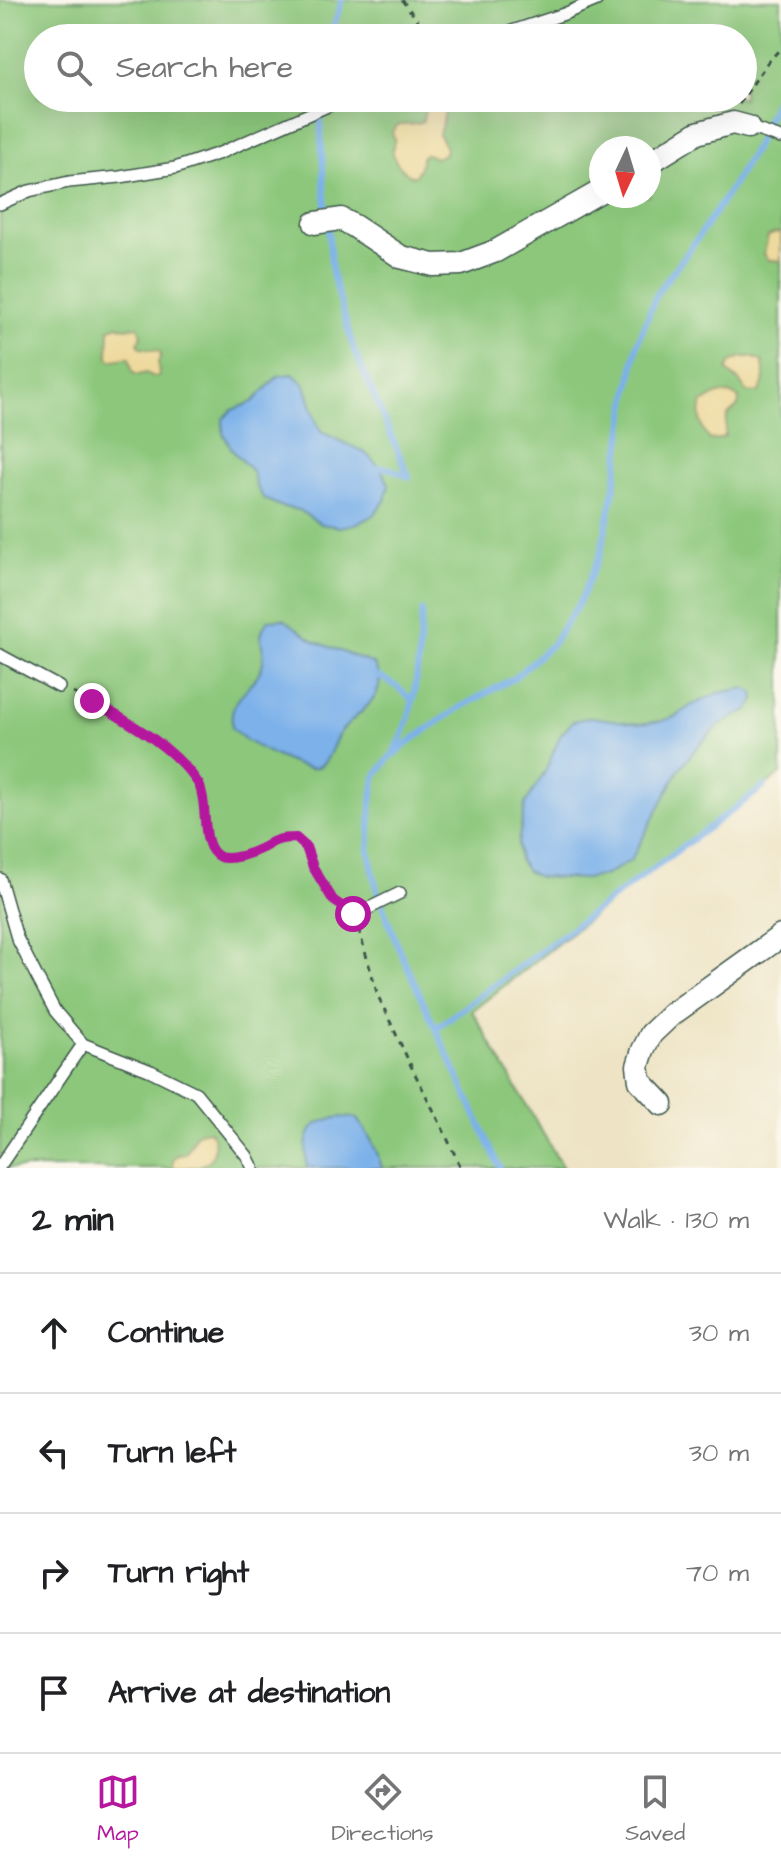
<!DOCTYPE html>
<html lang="en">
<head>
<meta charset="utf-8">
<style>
  :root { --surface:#fff; --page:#f2f2f2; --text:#202124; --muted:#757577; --line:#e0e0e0; --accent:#b5179e }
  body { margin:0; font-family:"Architects Daughter",sans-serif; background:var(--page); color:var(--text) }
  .compass { position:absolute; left:589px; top:136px; width:72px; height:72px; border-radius:50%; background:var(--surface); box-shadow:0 8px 32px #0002; rotate:184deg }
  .stop { position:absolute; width:24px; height:24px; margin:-18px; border:6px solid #b5179e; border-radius:50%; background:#fff }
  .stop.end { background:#b5179e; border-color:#fff; box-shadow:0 2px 8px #0008 }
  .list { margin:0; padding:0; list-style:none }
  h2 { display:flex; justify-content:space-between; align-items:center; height:104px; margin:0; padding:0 32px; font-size:34px }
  h2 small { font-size:26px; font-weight:400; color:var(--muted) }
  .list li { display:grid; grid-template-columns:52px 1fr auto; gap:24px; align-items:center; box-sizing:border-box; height:120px; padding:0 32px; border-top:2px solid var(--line) }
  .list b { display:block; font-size:30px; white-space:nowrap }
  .list em { font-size:26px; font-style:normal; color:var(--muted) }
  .icon { flex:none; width:44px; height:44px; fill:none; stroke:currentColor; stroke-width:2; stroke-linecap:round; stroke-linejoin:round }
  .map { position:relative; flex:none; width:781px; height:1168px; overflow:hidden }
  .search { position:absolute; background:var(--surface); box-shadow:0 8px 32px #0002; left:24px; right:24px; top:24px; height:88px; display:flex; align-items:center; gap:20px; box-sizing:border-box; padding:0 28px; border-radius:44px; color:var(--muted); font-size:30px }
  .sheet { height:584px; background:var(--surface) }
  nav { display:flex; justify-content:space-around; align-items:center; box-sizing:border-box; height:112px; border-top:2px solid var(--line); background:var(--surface); font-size:22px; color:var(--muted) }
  nav a { display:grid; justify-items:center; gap:4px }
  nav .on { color:var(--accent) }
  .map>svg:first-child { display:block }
</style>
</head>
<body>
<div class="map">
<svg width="781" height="1168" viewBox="0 0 781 1168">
  <rect width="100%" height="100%" fill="#fbf7ec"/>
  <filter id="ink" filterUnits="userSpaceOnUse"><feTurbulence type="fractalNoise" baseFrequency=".0125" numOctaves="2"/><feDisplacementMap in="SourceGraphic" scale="16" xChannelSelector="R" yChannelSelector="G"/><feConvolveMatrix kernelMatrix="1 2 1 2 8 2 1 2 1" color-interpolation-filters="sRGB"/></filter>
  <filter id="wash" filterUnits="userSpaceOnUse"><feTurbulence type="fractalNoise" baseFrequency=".006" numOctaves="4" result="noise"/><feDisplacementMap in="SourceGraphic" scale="32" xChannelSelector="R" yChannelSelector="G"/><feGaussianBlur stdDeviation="1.8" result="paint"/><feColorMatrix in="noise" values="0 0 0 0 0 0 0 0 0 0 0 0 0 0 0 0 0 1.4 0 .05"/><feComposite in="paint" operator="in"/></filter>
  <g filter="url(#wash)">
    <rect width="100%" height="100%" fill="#eee4c5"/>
    <!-- green -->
    <path fill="#8cc77c" stroke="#568258" stroke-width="2" fill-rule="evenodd" d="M0 0H781V774L684 844 472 1011 563 1168H0ZM38 38H743V98H38ZM601 148H649V196H601Z"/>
    <!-- sand -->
    <g fill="#eeda9e" stroke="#868c69" stroke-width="2">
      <path d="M431 101 440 102C449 114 441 122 439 135L446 148 445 153 436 158 427 154 422 156 420 167 415 176H411C402 170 391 160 393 147 394 135 397 145 392 133L397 125C406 122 415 126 423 121L426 104Z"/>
      <path d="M776 233H781V261L768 260 764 254 768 236Z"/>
      <path d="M117 325 126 328 138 326C142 333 142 336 138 343L141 348 159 351 161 355 158 363 159 376 154 377 146 373 138 375 133 373 129 358C122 357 117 361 110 360L108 356 109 329Z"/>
      <path d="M742 357H751L762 361C765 371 766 385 757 393L747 392 739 381 727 371C728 362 734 360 742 357Z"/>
      <path d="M729 393 739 398C740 409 733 409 727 416L725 436 719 439 710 440C701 430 698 416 702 403L718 394Z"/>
      <path d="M209 1130C214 1136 215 1140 214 1149 212 1168 193 1168 173 1168V1159L178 1155 185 1154C195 1142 190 1132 209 1130Z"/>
    </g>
    <!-- water -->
    <g fill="#7cb1ea" stroke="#4e778f" stroke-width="2">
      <path d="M293 374 305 385 317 424 321 432 364 452 380 467 389 484 385 501 372 516 358 523 340 527 321 524 299 510 280 506 264 499 256 486 253 472 232 450 223 433V419L232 410 253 402 278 376Z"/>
      <path d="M284 619 314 641 374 664C379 674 382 682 377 693 371 707 349 720 339 734 332 744 330 764 315 768 301 770 258 748 246 740 241 737 237 732 232 728 232 722 231 714 233 709 239 691 260 681 263 662 266 643 254 641 268 620Z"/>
      <path d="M746 688 754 693 755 700 749 709 718 726 699 745 680 768 631 860 606 875 585 879 538 877 527 871 519 860 518 844 525 804 546 770 560 736 573 721 592 717 639 724 662 721 676 716 690 706 718 693Z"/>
      <path d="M340 1117 356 1118C369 1133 377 1149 382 1168H307C306 1153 303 1131 319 1123 325 1120 333 1119 340 1117Z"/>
    </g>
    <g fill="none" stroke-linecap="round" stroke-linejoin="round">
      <!-- stream -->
      <g stroke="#7cb1ea" stroke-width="6">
        <path d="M330 38 342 0"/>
        <path d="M319 98 324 185 332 273 354 350 409 477"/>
        <path d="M380 467 391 469 409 477"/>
        <path d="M380 677 396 686 412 700"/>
        <path d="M394 751C417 719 419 650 422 611"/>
        <path d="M436 1028 765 786"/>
        <path d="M500 1168 398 947 377 890 369 851 371 807 375 777 390 757 416 737 459 708 514 678 553 643 579 603 601 552 615 485 625 414 637 345 657 293 695 242 728 193 754 149 781 88"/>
      </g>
    </g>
  </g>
  <g filter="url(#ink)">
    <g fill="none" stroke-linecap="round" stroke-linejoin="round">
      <defs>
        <g id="lane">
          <path d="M491 38 564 14 597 0"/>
          <path d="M748 127 781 138"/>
          <path d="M0 204 29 191 69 182 120 177 175 168 220 153 346 98"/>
          <path d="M0 655 59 687"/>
          <path d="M0 879 17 938 37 977 55 1011 83 1044 151 1071 196 1093 247 1156 253 1168"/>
          <path d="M359 913 400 893"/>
          <path d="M0 1166 83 1044"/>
        </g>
        <g id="street">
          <path d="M649 163 697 133 733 123 748 127"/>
          <path d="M315 223 341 219 354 226 401 257 433 265 461 264 496 251 601 191"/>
          <path d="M662 1104 640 1081 638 1066 643 1050 651 1034 671 1015 781 936"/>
        </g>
      </defs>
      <!-- lane casing -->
      <use href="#lane" stroke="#3e564a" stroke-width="14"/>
      <!-- street casing -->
      <use href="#street" stroke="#3e564a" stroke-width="25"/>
      <!-- path -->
      <g stroke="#3e564a" stroke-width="3" stroke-dasharray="6 6" stroke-linecap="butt">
        <path d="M402 0 431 38"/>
        <path d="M739 104 767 63 781 48"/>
        <path d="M73 693C118 713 167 741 197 782 210 801 198 846 220 856 230 862 251 853 261 849 267 846 272 841 278 840 283 838 291 838 296 838 308 849 307 852 313 866 320 883 330 898 346 908"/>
        <path d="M361 929 360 934 378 996 412 1068 440 1123 461 1168"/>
      </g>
      <!-- lane -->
      <use href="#lane" stroke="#fff" stroke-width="11"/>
      <!-- street -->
      <use href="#street" stroke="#fff" stroke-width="22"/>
    </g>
  </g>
  <g fill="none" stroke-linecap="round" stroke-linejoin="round" filter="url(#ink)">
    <!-- route -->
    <path stroke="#b5179e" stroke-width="10" d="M92 701C130 723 173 746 198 783 210 803 198 847 220 857 231 861 252 853 262 848 267 846 272 841 278 840 283 838 291 838 296 838L306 847 313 867 333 900 353 914"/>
  </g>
</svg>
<svg class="compass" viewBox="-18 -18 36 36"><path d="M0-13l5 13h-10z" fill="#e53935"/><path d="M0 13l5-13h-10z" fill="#757577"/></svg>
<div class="stop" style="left:353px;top:914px"></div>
<div class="stop end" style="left:92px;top:701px"></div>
<div class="search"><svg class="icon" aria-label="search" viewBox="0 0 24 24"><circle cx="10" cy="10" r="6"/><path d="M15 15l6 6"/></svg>Search here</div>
</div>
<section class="sheet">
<h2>2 min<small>Walk · 130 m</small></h2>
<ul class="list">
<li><svg class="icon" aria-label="ahead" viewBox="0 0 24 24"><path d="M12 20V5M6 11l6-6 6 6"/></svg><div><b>Continue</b></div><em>30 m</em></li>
<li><svg class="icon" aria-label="left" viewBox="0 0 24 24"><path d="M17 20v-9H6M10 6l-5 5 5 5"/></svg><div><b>Turn left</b></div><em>30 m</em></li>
<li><svg class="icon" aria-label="right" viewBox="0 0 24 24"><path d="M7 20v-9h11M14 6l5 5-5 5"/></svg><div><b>Turn right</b></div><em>70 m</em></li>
<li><svg class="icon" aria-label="arrive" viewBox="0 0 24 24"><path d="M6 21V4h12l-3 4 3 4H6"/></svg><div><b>Arrive at destination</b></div></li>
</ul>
</section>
<nav>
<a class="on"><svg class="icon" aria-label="map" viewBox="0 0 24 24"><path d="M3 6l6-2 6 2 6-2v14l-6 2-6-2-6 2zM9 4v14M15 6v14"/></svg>Map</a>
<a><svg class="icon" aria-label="directions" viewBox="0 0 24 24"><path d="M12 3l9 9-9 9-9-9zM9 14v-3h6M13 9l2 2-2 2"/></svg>Directions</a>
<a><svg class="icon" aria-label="saved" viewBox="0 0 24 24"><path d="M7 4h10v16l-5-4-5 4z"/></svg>Saved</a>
</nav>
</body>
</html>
